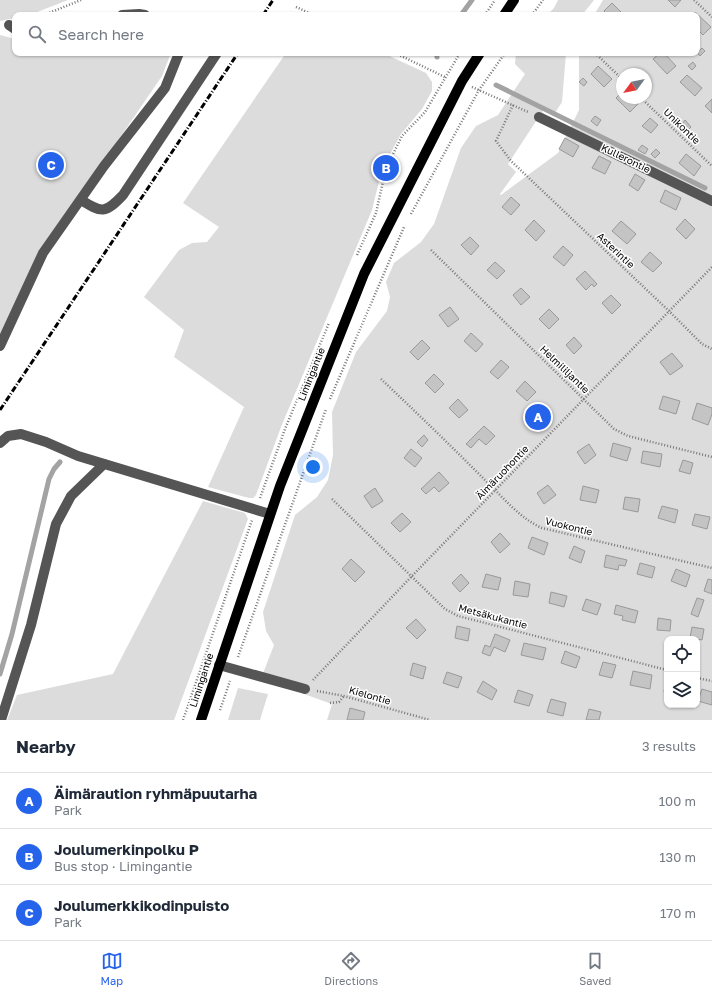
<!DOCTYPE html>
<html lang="en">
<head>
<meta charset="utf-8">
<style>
  :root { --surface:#fff; --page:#f2f2f3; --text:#1f2937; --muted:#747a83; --line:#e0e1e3; --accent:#2563eb }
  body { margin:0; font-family:"Golos Text",sans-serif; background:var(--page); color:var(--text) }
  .controls { position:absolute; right:12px; bottom:12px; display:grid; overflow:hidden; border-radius:8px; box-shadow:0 1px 3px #0004 }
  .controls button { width:36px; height:36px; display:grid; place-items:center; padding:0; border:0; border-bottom:1px solid var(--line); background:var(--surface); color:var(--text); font:20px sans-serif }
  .compass { position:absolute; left:616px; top:68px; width:36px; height:36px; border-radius:50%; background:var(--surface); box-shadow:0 1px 3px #0004; rotate:237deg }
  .you { position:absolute; left:313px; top:467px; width:14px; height:14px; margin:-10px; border:3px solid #fff; border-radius:50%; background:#1a73e8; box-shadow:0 0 0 6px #1a73e833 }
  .badge { display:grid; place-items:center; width:26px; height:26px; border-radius:50%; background:var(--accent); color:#fff; font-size:13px; font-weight:700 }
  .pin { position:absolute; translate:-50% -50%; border:2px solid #fff; box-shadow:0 1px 4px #0006 }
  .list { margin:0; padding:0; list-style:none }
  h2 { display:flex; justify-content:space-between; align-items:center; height:52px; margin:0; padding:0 16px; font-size:17px }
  h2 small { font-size:13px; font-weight:400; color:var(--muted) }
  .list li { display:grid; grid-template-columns:26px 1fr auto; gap:12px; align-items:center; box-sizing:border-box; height:56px; padding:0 16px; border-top:1px solid var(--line) }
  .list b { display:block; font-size:15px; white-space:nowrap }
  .list p { margin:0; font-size:13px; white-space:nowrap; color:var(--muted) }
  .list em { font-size:13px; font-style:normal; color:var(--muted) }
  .icon { flex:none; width:22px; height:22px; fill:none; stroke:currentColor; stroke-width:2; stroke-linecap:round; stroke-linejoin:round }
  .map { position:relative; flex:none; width:712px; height:720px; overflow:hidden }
  .search { position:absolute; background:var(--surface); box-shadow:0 1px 3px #0004; left:12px; right:12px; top:12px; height:44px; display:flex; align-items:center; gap:10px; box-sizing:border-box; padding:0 14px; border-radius:8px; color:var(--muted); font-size:15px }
  .sheet { height:220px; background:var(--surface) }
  nav { display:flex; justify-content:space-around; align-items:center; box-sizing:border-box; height:56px; border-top:1px solid var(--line); background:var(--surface); font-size:11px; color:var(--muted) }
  nav a { display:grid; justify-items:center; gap:2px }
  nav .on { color:var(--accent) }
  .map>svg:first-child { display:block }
</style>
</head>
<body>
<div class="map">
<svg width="712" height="720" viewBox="0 0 712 720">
  <rect width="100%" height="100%" fill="#fff"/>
  <!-- green -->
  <g fill="#dcdcdc" fill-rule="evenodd">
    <path d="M0 0H68L32 14 15 15V18L0 21Z"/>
    <path d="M558 0H594L582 15H547L554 8Z"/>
    <path d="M603 0H712V720H327L332 704 304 694 262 676 274 645 266 631 263 612 295 515 317 497 328 480 333 455 332 412 356 352 387 311 390 297 386 282 394 263 421 242 434 224 461 148 476 126 498 115 525 74 515 64 516 53H566L562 102 555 113 544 109 508 164 516 172 500 194 501 195 558 153 579 110V53H697V15H594ZM622 74H646V98H622ZM667 639H697V705H667Z"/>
    <path d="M0 35 15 39V53H171L162 76 41 253 0 335Z"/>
    <path d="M286 53H383L426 73 432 82V91L422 109 401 134 384 165 378 163 373 173 380 177 372 210 281 427 256 495 253 498H249L208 487 244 407 174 357 184 330 144 297 179 250 192 243 207 242 219 227 183 203Z"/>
    <path d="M203 501 245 513 248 519 174 720H7L17 695 113 674Z"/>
    <path d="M238 688 268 694 260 720H228Z"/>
  </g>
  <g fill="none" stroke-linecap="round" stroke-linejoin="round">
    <!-- stream -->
    <g stroke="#a3a3a3" stroke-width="5">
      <path d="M461 15 472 0"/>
      <path d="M436 53 437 57"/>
      <path d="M496 85 705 188"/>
      <path d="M0 674 12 634 49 479 54 469 60 462"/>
    </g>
  </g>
  <!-- building -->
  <g fill="#c4c4c4" stroke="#999">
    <path d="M668 0H681L675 7Z"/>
    <path d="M612 3 621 12 618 15H608L604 11Z"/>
    <path d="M695 12 711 27 703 35 697 29V15H693Z"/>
    <path d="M702 48 705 51 700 56 697 53Z"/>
    <path d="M660 53H664L676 66 667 74 653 59Z"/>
    <path d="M693 62 696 66 692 70 688 66Z"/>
    <path d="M598 66 612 79 604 87 591 74Z"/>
    <path d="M687 75 702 88 695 96 680 82Z"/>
    <path d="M583 78 587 82 584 86 579 82Z"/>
    <path d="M622 92V98H631L638 104 630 112 616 98Z"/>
    <path d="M712 99V113L705 106Z"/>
    <path d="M595 116 601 120 597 126 591 121Z"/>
    <path d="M650 118 658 125 651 133 642 126Z"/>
    <path d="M685 120 691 127 687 131 681 125Z"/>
    <path d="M565 138 579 146 573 157 559 149Z"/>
    <path d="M642 145 648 149 645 154 638 150Z"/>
    <path d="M656 149 660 153 655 158 651 154Z"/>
    <path d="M686 154 701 166 694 176 679 163Z"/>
    <path d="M599 156 611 162 605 174 592 168Z"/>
    <path d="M635 174 645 180 638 191 629 185Z"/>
    <path d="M665 190 681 198 676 210 660 202Z"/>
    <path d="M511 197 520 205 511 215 502 207Z"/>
    <path d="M685 219 695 229 686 239 676 229Z"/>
    <path d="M534 220 545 231 536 241 525 230Z"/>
    <path d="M621 221 636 234 627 244 612 231Z"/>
    <path d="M470 237 479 246 471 255 461 245Z"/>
    <path d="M563 246 573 255 564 266 553 257Z"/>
    <path d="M650 252 662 263 653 272 641 262Z"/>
    <path d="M495 262 505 271 497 279 487 270Z"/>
    <path d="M585 271 597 284 594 287 592 284 586 290 576 279Z"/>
    <path d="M521 288 530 297 521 305 513 295Z"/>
    <path d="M611 295 621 305 612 314 602 303Z"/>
    <path d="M450 307 459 319 448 327 439 315Z"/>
    <path d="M549 309 559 319 549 329 539 319Z"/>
    <path d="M471 333 483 344 476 352 464 341Z"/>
    <path d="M574 337 582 346 574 354 566 345Z"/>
    <path d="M422 340 430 348 418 360 410 352Z"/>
    <path d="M672 353 683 366 670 375 660 362Z"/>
    <path d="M501 360 509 367 498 379 490 372Z"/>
    <path d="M434 374 444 384 435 393 425 383Z"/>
    <path d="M525 381 536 392 527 401 516 391Z"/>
    <path d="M663 396 680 401 676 414 659 409Z"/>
    <path d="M458 399 468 410 459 418 449 408Z"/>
    <path d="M697 403 712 408V414L708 425 692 419Z"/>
    <path d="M484 426 495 436 486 445 479 439 471 448 466 444Z"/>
    <path d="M424 435 428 440 422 447 417 442Z"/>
    <path d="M613 443 631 448 627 461 610 456Z"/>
    <path d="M589 444 596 455 585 464 577 452Z"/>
    <path d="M411 449 422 458 415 467 404 458Z"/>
    <path d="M643 451 662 454 660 467 641 463Z"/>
    <path d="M683 460 693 463 690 474 679 471Z"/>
    <path d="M439 472 449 483 439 492 434 487 426 494 421 489Z"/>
    <path d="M548 485 556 495 544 504 537 493Z"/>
    <path d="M583 486 599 490 596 503 580 500Z"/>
    <path d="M375 488 383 501 372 508 364 496Z"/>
    <path d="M625 497 640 499 638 512 623 509Z"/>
    <path d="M662 506 678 510 675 523 658 518Z"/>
    <path d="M402 513 411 522 400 532 391 523Z"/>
    <path d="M695 514 710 517 707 529 692 525Z"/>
    <path d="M500 533 510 544 500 553 491 542Z"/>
    <path d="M532 537 548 543 544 555 528 548Z"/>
    <path d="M574 546 585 551 581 563 569 558Z"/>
    <path d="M606 555 627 560 625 566 619 565 618 570 604 567Z"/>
    <path d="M351 559 365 572 355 582 342 569Z"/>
    <path d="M640 563 655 567 652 578 637 574Z"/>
    <path d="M676 569 690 575 686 587 671 581Z"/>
    <path d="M461 574 469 583 460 592 452 583Z"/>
    <path d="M486 574 501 578 498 590 482 587Z"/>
    <path d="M708 579 712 580V594L704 591Z"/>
    <path d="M515 581 530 584 528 597 513 595Z"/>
    <path d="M551 592 567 596 564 607 549 603Z"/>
    <path d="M697 598 704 600 698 617 691 614Z"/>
    <path d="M586 599 601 604 597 615 582 610Z"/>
    <path d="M616 605 638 611 635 623 622 620 623 616 614 614Z"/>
    <path d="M658 618 671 620 670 631 657 630Z"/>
    <path d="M416 619 426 630 417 639 406 628Z"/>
    <path d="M457 626 470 629 468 641 455 638Z"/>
    <path d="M692 627 704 629 702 640 690 638Z"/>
    <path d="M495 634 510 640 505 652 494 647 490 656 482 653 485 645 490 647Z"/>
    <path d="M524 643 546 648 543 660 521 655Z"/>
    <path d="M565 651 580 657 576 668 561 663Z"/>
    <path d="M603 662 616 665 612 678 599 675Z"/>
    <path d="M413 663 426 667 423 679 410 675Z"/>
    <path d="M633 671 652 675 650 689 630 685Z"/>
    <path d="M447 672 462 677 458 688 443 683Z"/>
    <path d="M666 680H667V693L664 692Z"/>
    <path d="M483 681 497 690 492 700 477 692Z"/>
    <path d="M702 689 712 692V705L698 701Z"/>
    <path d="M518 690 533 695 529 706 514 702Z"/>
    <path d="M551 699 566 703 563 716 547 712Z"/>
    <path d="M350 708 365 712 363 720H347Z"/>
    <path d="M589 709 601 712 599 720H586Z"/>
  </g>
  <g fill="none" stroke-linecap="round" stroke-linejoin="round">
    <!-- path -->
    <g stroke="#777" stroke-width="2.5" stroke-dasharray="1 2" stroke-linecap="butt">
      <path d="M694 0 712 17"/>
      <path d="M296 7 314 15"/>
      <path d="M44 15 81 0"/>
      <path d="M485 15 495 0"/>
      <path d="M532 15 543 0"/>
      <path d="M395 53 445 77"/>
      <path d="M595 53 622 79"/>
      <path d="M472 87 528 112"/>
      <path d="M641 98 712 166"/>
      <path d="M513 105 496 141 511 161 669 311 702 344 712 349"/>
      <path d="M411 214 479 90 505 53"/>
      <path d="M431 250 614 429 628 436 712 457"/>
      <path d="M357 255 376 213 386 168 402 136 425 112 460 53"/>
      <path d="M381 379C416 412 450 445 484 479 502 496 519 518 542 528L712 568"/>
      <path d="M330 399 404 227"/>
      <path d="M260 498 285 429 329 323"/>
      <path d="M332 499 445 609 458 616 667 670"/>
      <path d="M238 657 326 409"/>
      <path d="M697 678 712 681"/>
      <path d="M313 680 411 577 712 267"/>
      <path d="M317 691 344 696 430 720"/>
      <path d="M330 703 339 702 344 696"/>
      <path d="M220 710 230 681"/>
      <path d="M183 720 252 520"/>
    </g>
    <!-- minor -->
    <g stroke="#555" stroke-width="10">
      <path d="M122 15 139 14 145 15"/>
      <path d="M9 25 15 29"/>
      <path d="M539 117 712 201"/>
      <path d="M81 200C102 213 105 214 123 195L217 53"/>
      <path d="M0 346 43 253 104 166 165 88 179 53"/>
      <path d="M0 443 8 436 21 434 46 442 78 456 270 514"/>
      <path d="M219 665 305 689"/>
      <path d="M1 720 31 625 56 524 71 496 104 464"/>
    </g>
    <!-- major -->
    <g stroke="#000" stroke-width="10">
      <path d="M504 15 514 0"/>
      <path d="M201 720 280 486 364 274 462 81 480 53"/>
    </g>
    <!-- rail -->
    <g stroke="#000" stroke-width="3" stroke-dasharray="6 2 1 2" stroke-linecap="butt">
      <path d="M263 15 273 0"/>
      <path d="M0 410 238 53"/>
    </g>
  </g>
  <g text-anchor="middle" stroke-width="3" stroke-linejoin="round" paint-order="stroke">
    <!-- street labels -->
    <g font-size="10" fill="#000" stroke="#fff">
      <text transform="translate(682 126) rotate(44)" y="4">Unikontie</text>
      <text transform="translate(626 158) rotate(26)" y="4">Kullerontie</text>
      <text transform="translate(616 250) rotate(43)" y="4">Asterintie</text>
      <text transform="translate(565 369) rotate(44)" y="4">Helmililjantie</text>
      <text transform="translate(311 374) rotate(-68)" y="4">Limingantie</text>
      <text transform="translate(502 472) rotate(-46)" y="4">Äimäruohontie</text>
      <text transform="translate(569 526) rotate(14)" y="4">Vuokontie</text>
      <text transform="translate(493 616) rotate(15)" y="4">Metsäkukantie</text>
      <text transform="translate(201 680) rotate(-72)" y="4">Limingantie</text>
      <text transform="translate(370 695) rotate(16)" y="4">Kielontie</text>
    </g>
  </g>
</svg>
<div class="controls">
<button><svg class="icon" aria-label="locate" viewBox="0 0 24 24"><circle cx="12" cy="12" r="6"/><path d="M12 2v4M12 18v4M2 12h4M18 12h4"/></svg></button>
<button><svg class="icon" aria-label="layers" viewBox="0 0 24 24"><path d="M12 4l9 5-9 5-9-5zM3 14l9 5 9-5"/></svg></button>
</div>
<svg class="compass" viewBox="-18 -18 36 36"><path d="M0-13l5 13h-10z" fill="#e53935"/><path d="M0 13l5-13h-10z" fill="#747a83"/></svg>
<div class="you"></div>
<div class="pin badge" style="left:538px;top:417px">A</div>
<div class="pin badge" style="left:386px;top:168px">B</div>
<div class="pin badge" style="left:51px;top:165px">C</div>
<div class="search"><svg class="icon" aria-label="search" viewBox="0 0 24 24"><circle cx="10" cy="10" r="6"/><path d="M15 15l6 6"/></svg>Search here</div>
</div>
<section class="sheet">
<h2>Nearby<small>3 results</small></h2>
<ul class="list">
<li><span class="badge">A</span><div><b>Äimäraution ryhmäpuutarha</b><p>Park</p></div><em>100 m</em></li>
<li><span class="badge">B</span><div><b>Joulumerkinpolku P</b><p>Bus stop · Limingantie</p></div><em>130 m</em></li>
<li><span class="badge">C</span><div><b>Joulumerkkikodinpuisto</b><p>Park</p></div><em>170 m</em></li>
</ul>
</section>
<nav>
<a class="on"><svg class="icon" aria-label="map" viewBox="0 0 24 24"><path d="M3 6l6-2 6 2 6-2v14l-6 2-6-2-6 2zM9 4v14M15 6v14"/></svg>Map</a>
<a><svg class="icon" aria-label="directions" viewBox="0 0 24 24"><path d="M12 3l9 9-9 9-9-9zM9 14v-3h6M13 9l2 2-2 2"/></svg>Directions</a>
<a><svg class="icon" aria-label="saved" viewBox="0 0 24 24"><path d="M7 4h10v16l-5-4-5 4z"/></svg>Saved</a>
</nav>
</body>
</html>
